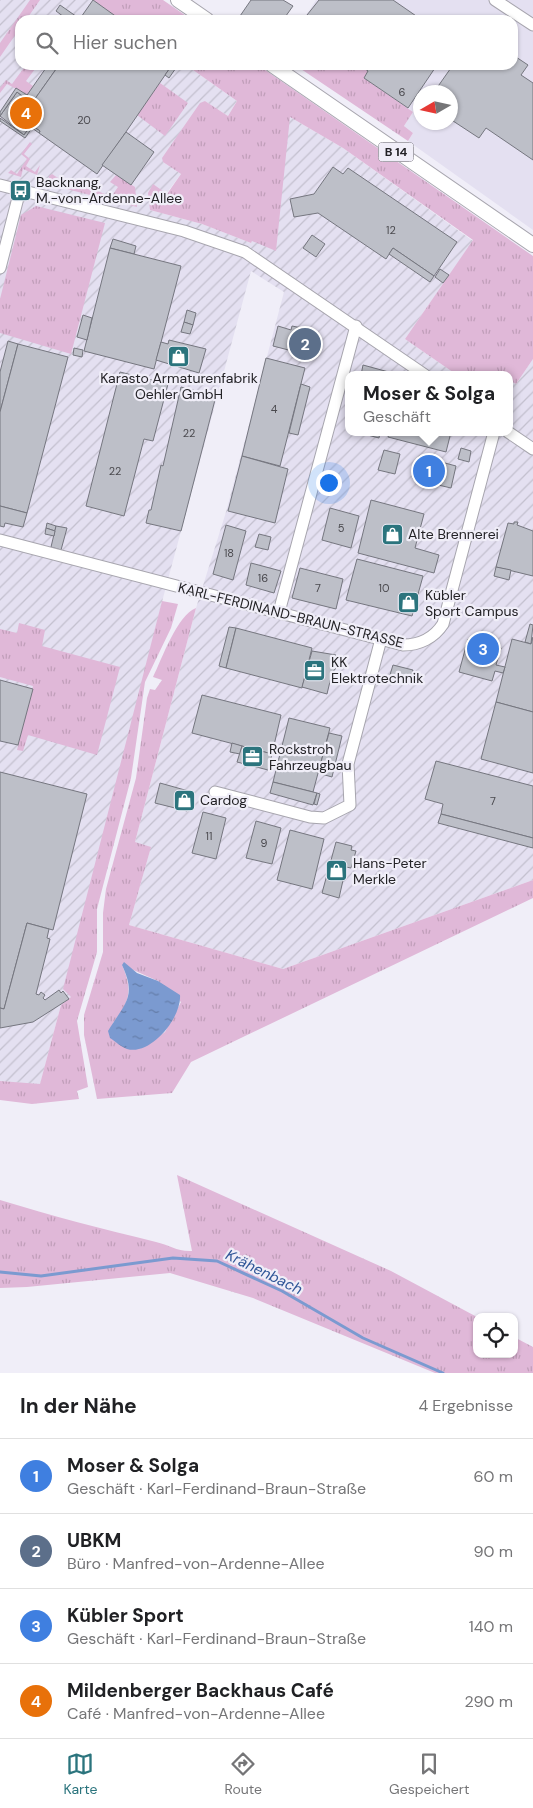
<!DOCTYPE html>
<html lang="de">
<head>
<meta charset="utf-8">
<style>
  :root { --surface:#fff; --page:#f2f2f2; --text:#202124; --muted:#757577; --line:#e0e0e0; --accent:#2b747d }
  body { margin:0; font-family:"DM Sans",sans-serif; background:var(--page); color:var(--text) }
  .controls { position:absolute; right:15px; bottom:15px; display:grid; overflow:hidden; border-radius:10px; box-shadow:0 1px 4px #0004 }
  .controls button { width:45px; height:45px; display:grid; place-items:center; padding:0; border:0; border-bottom:1px solid var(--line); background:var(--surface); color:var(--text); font:25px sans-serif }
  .compass { position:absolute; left:413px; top:85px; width:45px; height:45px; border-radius:50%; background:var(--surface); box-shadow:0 1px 4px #0004; rotate:261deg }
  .you { position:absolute; left:328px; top:482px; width:18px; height:18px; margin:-12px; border:4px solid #fff; border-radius:50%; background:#1a73e8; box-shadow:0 0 0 8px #1a73e833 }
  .badge { display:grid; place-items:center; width:32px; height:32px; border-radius:50%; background:var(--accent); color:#fff; font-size:16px; font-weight:700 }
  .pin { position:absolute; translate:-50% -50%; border:2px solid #fff; box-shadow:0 1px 5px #0006 }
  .popup { position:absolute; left:345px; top:371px; width:168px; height:65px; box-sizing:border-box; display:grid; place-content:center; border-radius:10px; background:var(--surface); filter:drop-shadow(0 1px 4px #0005); font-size:16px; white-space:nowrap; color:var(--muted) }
  .popup b { font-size:19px; color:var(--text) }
  .popup::after { content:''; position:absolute; left:50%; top:100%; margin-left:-10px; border:10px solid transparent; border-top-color:var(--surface) }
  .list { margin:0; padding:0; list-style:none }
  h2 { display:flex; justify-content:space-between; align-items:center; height:65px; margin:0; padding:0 20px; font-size:21px }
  h2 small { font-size:16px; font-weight:400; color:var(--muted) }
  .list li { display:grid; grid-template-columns:32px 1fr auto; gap:15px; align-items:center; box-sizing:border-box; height:75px; padding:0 20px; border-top:1px solid var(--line) }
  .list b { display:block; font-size:19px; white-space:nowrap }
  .list p { margin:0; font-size:16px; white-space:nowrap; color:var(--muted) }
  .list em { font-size:16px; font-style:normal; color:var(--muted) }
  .icon { flex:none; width:28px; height:28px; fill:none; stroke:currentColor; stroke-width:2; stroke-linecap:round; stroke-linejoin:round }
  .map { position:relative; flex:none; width:533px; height:1373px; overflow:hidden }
  .search { position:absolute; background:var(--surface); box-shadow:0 1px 4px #0004; left:15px; right:15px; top:15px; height:55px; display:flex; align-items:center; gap:12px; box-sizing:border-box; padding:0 18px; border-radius:15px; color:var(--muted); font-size:19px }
  .sheet { height:365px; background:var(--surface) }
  nav { display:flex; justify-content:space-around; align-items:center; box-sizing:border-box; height:70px; border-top:1px solid var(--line); background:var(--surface); font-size:14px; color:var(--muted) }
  nav a { display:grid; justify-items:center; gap:2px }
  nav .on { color:var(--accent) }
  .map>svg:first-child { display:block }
</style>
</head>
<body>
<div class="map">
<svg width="533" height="1373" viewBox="0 0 533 1373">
  <defs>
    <pattern id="industrial-furrows" width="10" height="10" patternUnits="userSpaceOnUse" patternTransform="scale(1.25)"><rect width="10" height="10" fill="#e4e0f1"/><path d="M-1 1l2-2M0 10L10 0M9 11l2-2" fill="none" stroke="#c3c0ce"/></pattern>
    <pattern id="grass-tufts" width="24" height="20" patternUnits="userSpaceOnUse" patternTransform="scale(1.25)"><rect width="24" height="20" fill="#e0b8d8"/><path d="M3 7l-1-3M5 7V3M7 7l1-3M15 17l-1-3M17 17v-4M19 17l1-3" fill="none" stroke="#c09eb9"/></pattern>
    <pattern id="water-ripples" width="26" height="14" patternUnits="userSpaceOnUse" patternTransform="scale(1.25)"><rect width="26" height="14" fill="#7b9ad0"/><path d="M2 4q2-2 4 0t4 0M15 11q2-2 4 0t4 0" fill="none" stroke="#647da9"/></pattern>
  </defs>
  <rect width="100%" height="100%" fill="#f0eef8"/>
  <!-- built -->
  <path fill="#e4e0f1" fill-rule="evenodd" d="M316 0H533V230L408 141 413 133 404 126 413 112 364 78 360 65H513V20H303ZM420 92H450V122H420Z"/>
  <!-- industrial -->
  <path fill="url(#industrial-furrows)" d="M0 0H92L121 20H20V65H186L237 101 228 116 205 101 163 162 181 174 166 194 153 185 150 210 202 224 251 243 290 117 343 148 473 241 405 339 457 375H349V432H509V380L516 384 533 359V880L283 969 129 925 150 850 135 842 196 608 226 512 284 292 251 271 163 598 98 858 71 997 61 1005 40 1085 0 1081Z"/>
  <!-- grass -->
  <g fill="url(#grass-tufts)" fill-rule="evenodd">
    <path d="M30 0H40L26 20H20V28L0 57V43Z"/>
    <path d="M92 0H163L192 20H121Z"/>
    <path d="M26 65H38L26 81 33 86 27 95 7 84 0 93V88L6 80 12 84Z"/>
    <path d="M186 65H258L533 256V359L516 384 509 380V375H457L405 339 473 240 343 148 290 117 276 251 252 241 251 243 202 224 150 210 148 193 153 184 167 194 181 174 163 162 162 158 200 103 205 101 228 116 237 101Z"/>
    <path d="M295 65H360L368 71 364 78 413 112 404 126 413 133 408 141Z"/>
    <path d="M160 83 188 103 165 136 137 115Z"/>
    <path d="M30 142 32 144 24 154 30 159 26 166 35 172 40 165 37 175 23 169 21 177 8 173 11 170 17 174 27 159 21 154Z"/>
    <path d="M52 174C69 187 92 186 111 197L118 187 110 182 116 175 135 187 137 207 47 184 49 176Z"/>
    <path d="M36 206 105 223 71 354 0 333V299L21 215Z"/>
    <path d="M162 601 178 604 171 628 145 682 131 778 97 909V952L77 1021 88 1087 77 1091 79 1099 32 1104 0 1100V1081L40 1084 61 1005 71 997 63 989Z"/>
    <path d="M196 608 135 842 151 847 129 925 283 969 533 880V898L191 1062 172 1093 97 1099 84 1035V1015L103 952V913L106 889 136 778 147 698 150 689 155 690 162 680 153 677C162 659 177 615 196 608ZM122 965 158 981 181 1002 165 1032 143 1047 113 1023C130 1002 133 990 122 965Z"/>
    <path d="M19 623 45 630 42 646 120 667 97 755 28 735 23 751 17 750 33 686 0 677V629L17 633Z"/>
    <path d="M177 1175 391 1271 477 1317V1354H514V1337L533 1347V1373H435L253 1298 170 1273 27 1287 0 1288V1200C52 1216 103 1229 156 1242 169 1245 178 1252 192 1251Z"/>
  </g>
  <!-- water -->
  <path fill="url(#water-ripples)" d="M124 962 137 973 158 981 180 995C182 1017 151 1056 127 1049 121 1047 115 1041 110 1038L108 1031C125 1003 137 997 122 965Z"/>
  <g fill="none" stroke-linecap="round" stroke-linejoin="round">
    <!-- stream -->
    <path stroke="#7b9ad0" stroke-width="3" d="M0 1272 41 1276 173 1258 217 1261 282 1291 363 1338 443 1373"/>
  </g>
  <!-- building -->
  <g fill="#bdbfc8" stroke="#75767f">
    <path d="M93 0 121 20H79Z"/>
    <path d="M251 0H283L293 6 283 20H246L240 16Z"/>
    <path d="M319 0H393L422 20H303Z"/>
    <path d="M60 5 80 19 79 20H68L56 11Z"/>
    <path d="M513 55 528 65 521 75 533 83V160L486 128 479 138 450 119V92H434L453 65H513Z"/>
    <path d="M48 65H59L32 103 42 110 24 135 0 116 17 92 25 98Z"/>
    <path d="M59 65H172L97 174 39 133 40 131 31 125 42 110 32 103Z"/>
    <path d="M172 65H178L169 78 165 75Z"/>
    <path d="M360 65H437L408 108 364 78 368 71Z"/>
    <path d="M16 88 27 95 25 98 17 92 0 116V112Z"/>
    <path d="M0 118 24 135 31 125 40 131 39 133 32 128 25 138 0 121Z"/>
    <path d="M126 132 154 152 131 185 102 165Z"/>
    <path d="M333 167 343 174 348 168 457 242 434 276 393 248 386 259 318 213 294 217 290 199 314 194Z"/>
    <path d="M312 235 325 244 316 257 303 248Z"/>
    <path d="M113 239 136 246 134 254 110 248Z"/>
    <path d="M110 248 181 266 154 369 84 351Z"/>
    <path d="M393 248 434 276 430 282 389 254Z"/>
    <path d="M440 269 449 275 443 283 435 277Z"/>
    <path d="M187 310 196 313 193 325 184 322Z"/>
    <path d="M83 315 92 318 87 340 77 337Z"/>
    <path d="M184 322 193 325 190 334 181 332Z"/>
    <path d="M278 326 291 330 292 326 302 328 301 332 314 336 308 355 273 346Z"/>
    <path d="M169 340 206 349 199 373 156 360 161 342 168 344Z"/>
    <path d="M8 341 18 344 0 412V372Z"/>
    <path d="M18 344 68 357 27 513 0 506V412Z"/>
    <path d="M74 348 83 350 82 357 73 355Z"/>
    <path d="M266 358 305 368 280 466 242 456Z"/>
    <path d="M363 365 396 374 395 375H361Z"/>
    <path d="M120 372 168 384 153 441 144 439 124 516 86 506Z"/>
    <path d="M301 384 310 387 298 435 289 433Z"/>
    <path d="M181 387 216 396 181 531 146 523 149 510H151L161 465 163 466Z"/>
    <path d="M356 432H380L379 438Z"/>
    <path d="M390 432H451L446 452 388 437Z"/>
    <path d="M461 448 471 451 469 462 458 459Z"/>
    <path d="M384 450 400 454 395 474 378 470Z"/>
    <path d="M242 456 288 469 275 523 228 511Z"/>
    <path d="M419 456 456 466 451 488 413 479Z"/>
    <path d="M371 500 424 514 415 548 439 555 434 573 358 553Z"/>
    <path d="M0 506 27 513 23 527 5 523 4 527 0 526Z"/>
    <path d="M330 508 359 516 351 548 322 540Z"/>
    <path d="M514 522H518L517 525 533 531V576L496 567 508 523 514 524Z"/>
    <path d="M47 523 56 526 55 531 46 528Z"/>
    <path d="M226 525 246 531 233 580 213 574Z"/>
    <path d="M56 526 67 528 61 550 51 547Z"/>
    <path d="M46 528 55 531 54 536 45 534Z"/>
    <path d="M259 534 271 537 268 550 255 547Z"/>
    <path d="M357 559 423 576 412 616 346 600Z"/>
    <path d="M251 563 281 571 274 593 246 585Z"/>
    <path d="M496 567 511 570 509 580 494 576Z"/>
    <path d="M300 568 343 579 336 609 292 598Z"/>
    <path d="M530 624 533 625 531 644 525 642Z"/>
    <path d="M229 627 236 628 226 668 219 666Z"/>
    <path d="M236 628 312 648 302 688 226 668Z"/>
    <path d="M533 637V712L496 702 512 639 531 644Z"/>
    <path d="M468 639 501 648 496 665 505 667 503 673 495 671 492 681 459 672Z"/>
    <path d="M312 651 336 655V668L332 673 327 694 302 687Z"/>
    <path d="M393 665 413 670 409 684 389 678Z"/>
    <path d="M0 680 33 689 18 745 0 741Z"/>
    <path d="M202 695 281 715 272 754 192 733Z"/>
    <path d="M496 702 533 712V773L481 759Z"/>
    <path d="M289 718 330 728 313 792 273 782Z"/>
    <path d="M329 733 342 736 332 777 318 773Z"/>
    <path d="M232 743 242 746 240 754 230 752Z"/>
    <path d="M242 746 272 754 268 770 237 762Z"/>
    <path d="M436 761 533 786V838L441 814 443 804 425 799Z"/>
    <path d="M0 772 87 794 53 930 27 923 4 1009 0 1008Z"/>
    <path d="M273 782 317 793 313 805 270 793Z"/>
    <path d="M160 783 192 792 187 811 155 803Z"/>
    <path d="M191 792 194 793 191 807 188 806Z"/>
    <path d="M317 793 320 794 317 805 314 804Z"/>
    <path d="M203 812 226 818 216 859 192 853Z"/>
    <path d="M441 814 533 838V848L438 823Z"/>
    <path d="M256 821 281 828 272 864 246 858Z"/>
    <path d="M290 830 324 839 312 889 277 880Z"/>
    <path d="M336 842 352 846 351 850 356 851 351 868 346 867 339 898 322 893Z"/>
    <path d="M27 923 49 929 47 938 50 939 36 994 39 995 41 992 45 995 43 998 45 1000 59 990 61 993 63 991 69 999 33 1022 0 1028V1008L4 1009Z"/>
  </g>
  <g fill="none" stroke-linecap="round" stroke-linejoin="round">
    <defs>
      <g id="minor">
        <path d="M495 0 533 25"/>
        <path d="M0 185 184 231 245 252 425 375"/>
        <path d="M0 268 20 190"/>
        <path d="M508 432 533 449"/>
        <path d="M0 540 403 645C419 645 434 638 443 624L494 432"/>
        <path d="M279 612 356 326"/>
        <path d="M215 792 310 817 324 818 350 805 348 764 381 639"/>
      </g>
      <g id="major">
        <path d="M178 0 207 20"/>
        <path d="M272 65 533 245"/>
      </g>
    </defs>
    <!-- minor casing -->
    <use href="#minor" stroke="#a7a5ae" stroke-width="13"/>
    <!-- major casing -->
    <use href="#major" stroke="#a7a5ae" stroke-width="16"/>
    <!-- minor -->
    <use href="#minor" stroke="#fff" stroke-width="11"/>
    <!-- major -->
    <use href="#major" stroke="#fff" stroke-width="14"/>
  </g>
  <!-- icons -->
  <defs>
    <symbol id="bus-square" viewBox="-11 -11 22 22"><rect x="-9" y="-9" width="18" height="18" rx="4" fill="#2b747d" stroke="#f0eef8"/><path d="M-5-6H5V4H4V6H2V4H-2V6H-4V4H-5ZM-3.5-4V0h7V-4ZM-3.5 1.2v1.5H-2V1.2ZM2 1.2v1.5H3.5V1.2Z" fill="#fff"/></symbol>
    <symbol id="shop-square" viewBox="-11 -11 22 22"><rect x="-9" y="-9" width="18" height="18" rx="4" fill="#2b747d" stroke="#f0eef8"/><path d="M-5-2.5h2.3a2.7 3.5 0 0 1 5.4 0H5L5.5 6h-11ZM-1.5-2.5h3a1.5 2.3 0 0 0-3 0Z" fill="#fff"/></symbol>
    <symbol id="office-square" viewBox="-11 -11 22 22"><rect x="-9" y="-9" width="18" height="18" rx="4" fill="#2b747d" stroke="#f0eef8"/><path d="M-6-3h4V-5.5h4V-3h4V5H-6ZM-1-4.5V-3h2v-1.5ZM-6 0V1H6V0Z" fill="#fff"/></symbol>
  </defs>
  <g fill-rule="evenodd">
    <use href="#bus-square" x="8" y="178" width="25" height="25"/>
    <use href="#shop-square" x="166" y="344" width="25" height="25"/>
    <use href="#shop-square" x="380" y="522" width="25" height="25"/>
    <use href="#shop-square" x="396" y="590" width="25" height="25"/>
    <use href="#office-square" x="302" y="658" width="25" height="25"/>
    <use href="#office-square" x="240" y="744" width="25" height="25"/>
    <use href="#shop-square" x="172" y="788" width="25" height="25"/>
    <use href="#shop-square" x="324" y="858" width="25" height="25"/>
  </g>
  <g text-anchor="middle" stroke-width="4.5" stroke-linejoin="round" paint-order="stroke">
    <!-- number labels -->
    <g font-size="11" fill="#4a494e">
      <text x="402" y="96">6</text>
      <text x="84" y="124">20</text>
      <text x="391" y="234">12</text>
      <text x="274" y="413">4</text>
      <text x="189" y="437">22</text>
      <text x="115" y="475">22</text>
      <text x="341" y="532">5</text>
      <text x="229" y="557">18</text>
      <text x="263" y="582">16</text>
      <text x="318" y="592">7</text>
      <text x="384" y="592">10</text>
      <text x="493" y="805">7</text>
      <text x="209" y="840">11</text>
      <text x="264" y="847">9</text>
    </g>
    <!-- shield labels -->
    <rect fill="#f0eef8" stroke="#605f65" stroke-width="1" x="378.5" y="142.5" width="35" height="19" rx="4"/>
    <g font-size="12" font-weight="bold" fill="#232226">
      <text x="396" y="156">B 14</text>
    </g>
    <!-- poi labels -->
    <g font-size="14" fill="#232226" stroke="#f0eef8" text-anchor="start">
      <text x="36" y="187">Backnang,<tspan x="36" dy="16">M.-von-Ardenne-Allee</tspan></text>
      <text x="179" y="383" text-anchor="middle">Karasto Armaturenfabrik<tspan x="179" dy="16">Oehler GmbH</tspan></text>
      <text x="408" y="539">Alte Brennerei</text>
      <text x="425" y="600">Kübler<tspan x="425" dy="16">Sport Campus</tspan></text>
      <text x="331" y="667">KK<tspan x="331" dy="16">Elektrotechnik</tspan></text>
      <text x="269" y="754">Rockstroh<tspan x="269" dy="16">Fahrzeugbau</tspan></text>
      <text x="200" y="805">Cardog</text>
      <text x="353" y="868">Hans-Peter<tspan x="353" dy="16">Merkle</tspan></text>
    </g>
    <!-- street labels -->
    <g font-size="14" fill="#232226" stroke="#f0eef8">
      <text transform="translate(291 615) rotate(14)" y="5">KARL-FERDINAND-BRAUN-STRASSE</text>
    </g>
    <!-- water labels -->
    <g font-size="15" font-style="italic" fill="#2f5597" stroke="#f0eef8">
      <text transform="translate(264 1272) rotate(26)" y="5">Krähenbach</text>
    </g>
  </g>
</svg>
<div class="controls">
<button><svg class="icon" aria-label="locate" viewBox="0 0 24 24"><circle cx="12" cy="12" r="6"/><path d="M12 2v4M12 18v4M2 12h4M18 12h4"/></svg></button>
</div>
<svg class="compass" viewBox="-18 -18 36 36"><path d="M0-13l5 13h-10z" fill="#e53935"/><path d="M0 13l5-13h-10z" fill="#757577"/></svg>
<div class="you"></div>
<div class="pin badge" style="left:429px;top:471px;background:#3f7fe0">1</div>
<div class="popup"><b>Moser &amp; Solga</b>Geschäft</div>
<div class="pin badge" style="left:305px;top:344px;background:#5c6f8a">2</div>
<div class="pin badge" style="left:483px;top:649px;background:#3f7fe0">3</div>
<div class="pin badge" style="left:26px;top:113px;background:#e8710a">4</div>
<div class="search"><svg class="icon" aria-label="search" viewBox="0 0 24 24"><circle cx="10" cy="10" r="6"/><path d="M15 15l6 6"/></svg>Hier suchen</div>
</div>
<section class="sheet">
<h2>In der Nähe<small>4 Ergebnisse</small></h2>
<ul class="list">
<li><span class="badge" style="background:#3f7fe0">1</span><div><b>Moser &amp; Solga</b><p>Geschäft · Karl-Ferdinand-Braun-Straße</p></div><em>60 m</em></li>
<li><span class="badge" style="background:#5c6f8a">2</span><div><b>UBKM</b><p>Büro · Manfred-von-Ardenne-Allee</p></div><em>90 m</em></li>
<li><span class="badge" style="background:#3f7fe0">3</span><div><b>Kübler Sport</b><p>Geschäft · Karl-Ferdinand-Braun-Straße</p></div><em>140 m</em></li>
<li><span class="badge" style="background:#e8710a">4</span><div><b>Mildenberger Backhaus Café</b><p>Café · Manfred-von-Ardenne-Allee</p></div><em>290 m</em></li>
</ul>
</section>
<nav>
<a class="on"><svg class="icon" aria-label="map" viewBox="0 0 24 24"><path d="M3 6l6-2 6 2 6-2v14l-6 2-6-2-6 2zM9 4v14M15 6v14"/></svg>Karte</a>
<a><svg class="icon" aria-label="directions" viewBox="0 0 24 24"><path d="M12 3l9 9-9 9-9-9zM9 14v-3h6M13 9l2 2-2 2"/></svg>Route</a>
<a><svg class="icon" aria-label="saved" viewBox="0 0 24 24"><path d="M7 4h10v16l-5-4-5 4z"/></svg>Gespeichert</a>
</nav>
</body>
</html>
